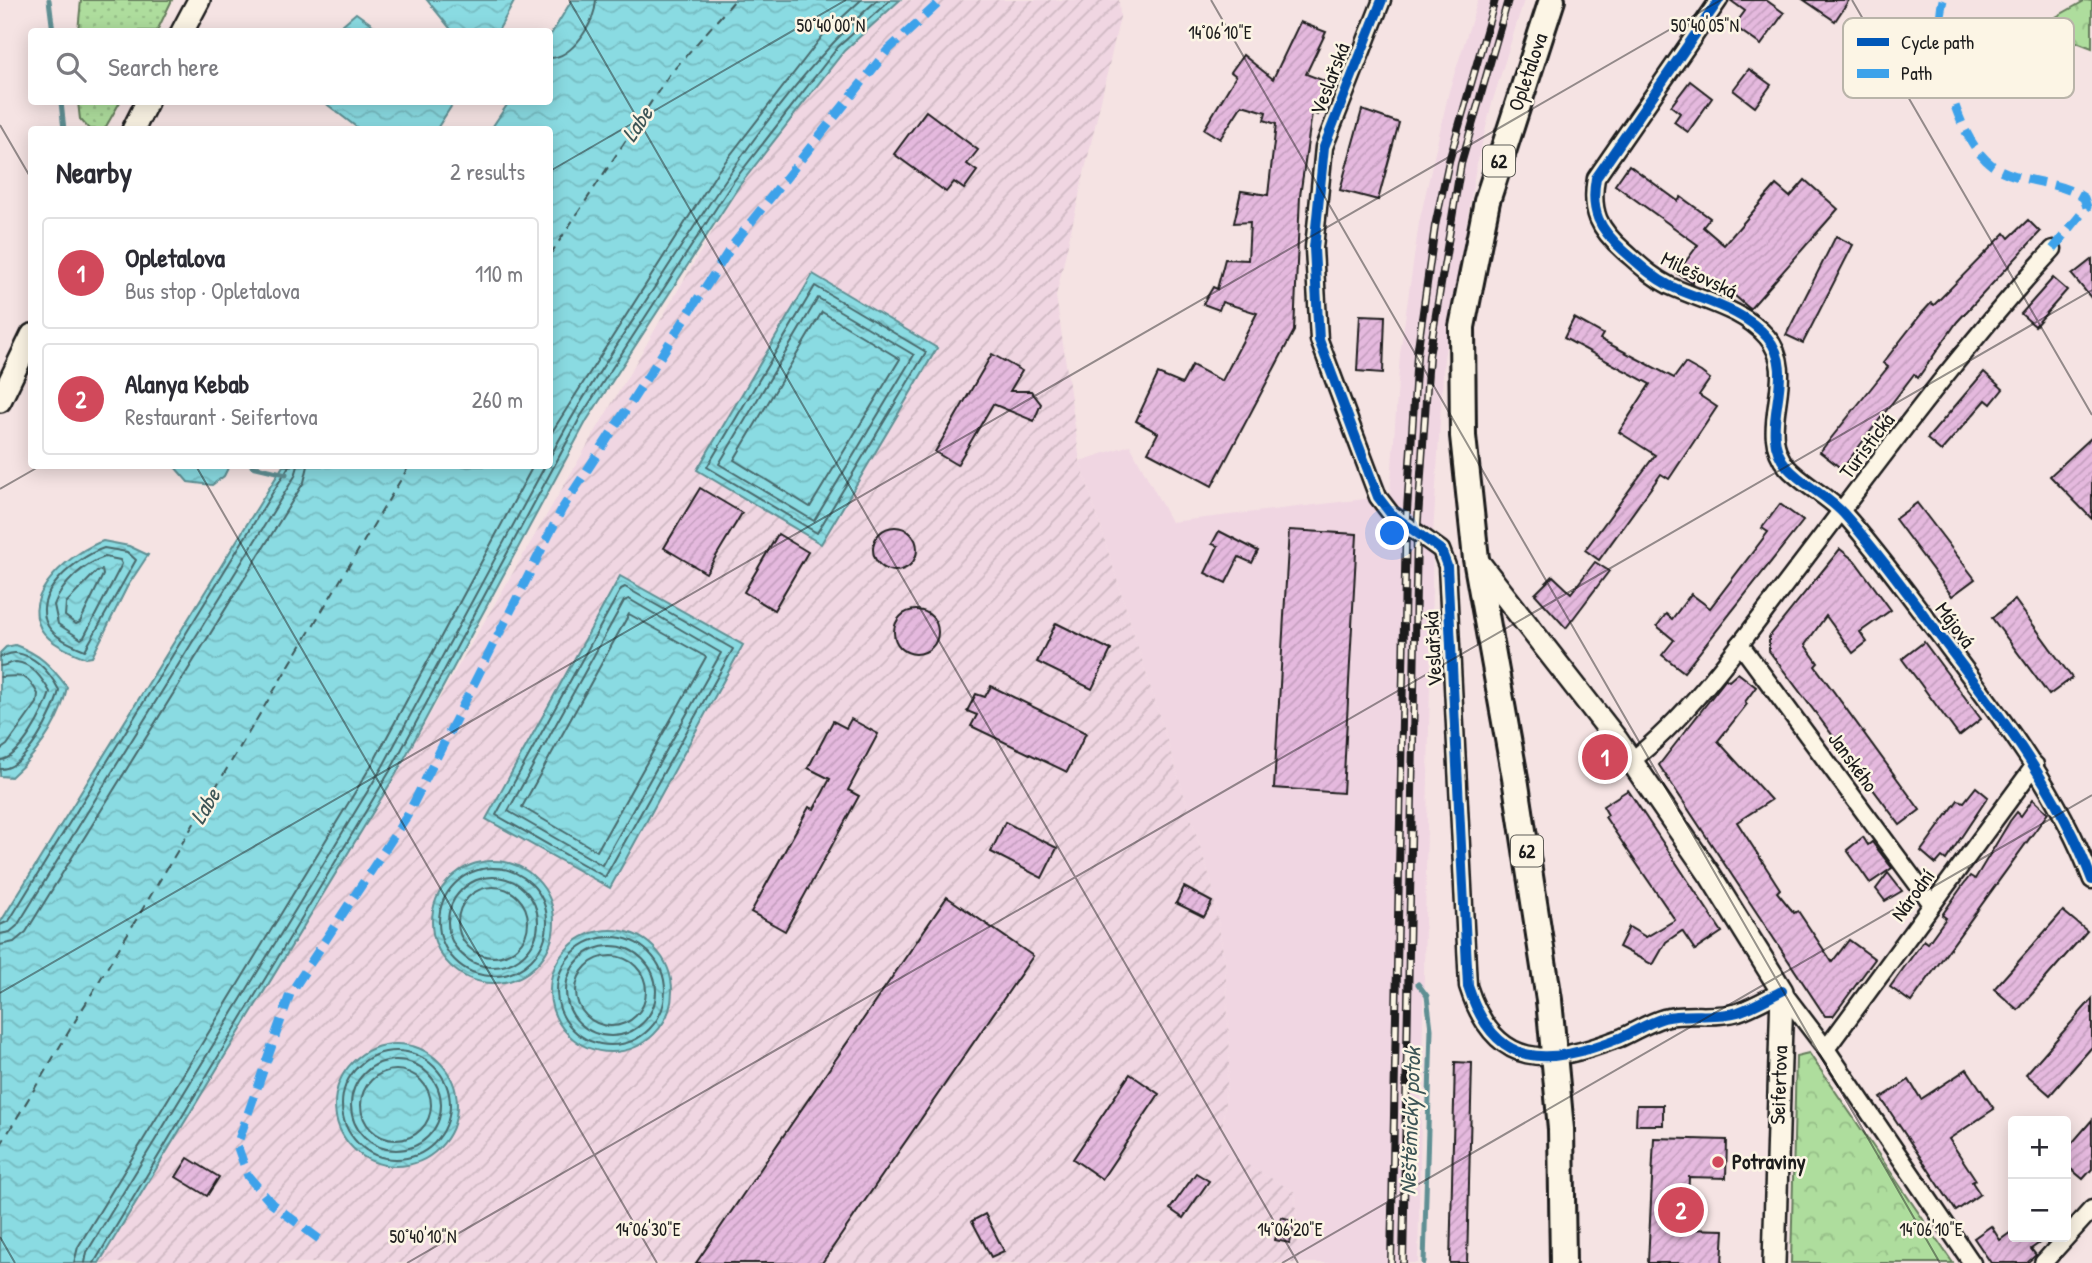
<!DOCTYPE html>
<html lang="en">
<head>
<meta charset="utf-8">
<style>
  :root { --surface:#fff; --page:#f2f2f3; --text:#2b2b33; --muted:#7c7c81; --line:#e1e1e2; --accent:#d1495b }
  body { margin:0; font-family:"Patrick Hand",sans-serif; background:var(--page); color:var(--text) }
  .controls { position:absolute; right:21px; bottom:21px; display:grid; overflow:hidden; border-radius:7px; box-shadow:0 4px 18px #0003 }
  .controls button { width:63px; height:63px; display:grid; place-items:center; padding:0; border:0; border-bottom:2px solid var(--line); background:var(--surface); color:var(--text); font:35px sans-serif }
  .you { position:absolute; left:1393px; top:534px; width:24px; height:24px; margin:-18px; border:5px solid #fff; border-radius:50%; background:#1a73e8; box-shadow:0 0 0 10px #1a73e833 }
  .badge { display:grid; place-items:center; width:46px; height:46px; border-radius:50%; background:var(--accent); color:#fff; font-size:23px; font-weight:700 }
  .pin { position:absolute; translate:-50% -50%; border:4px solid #fff; box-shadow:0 2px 7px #0006 }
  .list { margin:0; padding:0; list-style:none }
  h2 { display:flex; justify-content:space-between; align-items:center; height:91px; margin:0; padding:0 28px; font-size:30px }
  h2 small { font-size:23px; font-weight:400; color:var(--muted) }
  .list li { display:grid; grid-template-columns:46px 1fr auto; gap:21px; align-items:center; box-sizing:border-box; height:112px; margin:0 14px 14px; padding:0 14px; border:2px solid var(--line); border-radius:7px }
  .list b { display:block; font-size:26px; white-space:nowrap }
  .list p { margin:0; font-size:23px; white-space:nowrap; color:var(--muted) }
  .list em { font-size:23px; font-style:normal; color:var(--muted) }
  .icon { flex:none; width:38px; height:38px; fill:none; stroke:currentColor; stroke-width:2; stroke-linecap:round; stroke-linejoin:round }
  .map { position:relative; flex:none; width:2092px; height:1263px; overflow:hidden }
  .search { position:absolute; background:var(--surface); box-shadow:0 4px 18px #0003; left:28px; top:28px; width:525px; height:77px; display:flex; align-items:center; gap:18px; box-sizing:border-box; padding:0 24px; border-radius:7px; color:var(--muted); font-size:26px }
  .panel { position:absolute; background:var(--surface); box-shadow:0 4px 18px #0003; left:28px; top:126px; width:525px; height:343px; border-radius:7px }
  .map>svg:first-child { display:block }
</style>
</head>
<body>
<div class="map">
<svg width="2092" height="1263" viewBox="0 0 2092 1263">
  <defs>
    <pattern id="industrial-furrows" width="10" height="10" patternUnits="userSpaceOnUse" patternTransform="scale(1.75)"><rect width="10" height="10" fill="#f0d6e2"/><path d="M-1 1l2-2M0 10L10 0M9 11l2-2" fill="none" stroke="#cdb7c1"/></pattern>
    <pattern id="grass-dots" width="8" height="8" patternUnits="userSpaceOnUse" patternTransform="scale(1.75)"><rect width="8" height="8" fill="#aedd9d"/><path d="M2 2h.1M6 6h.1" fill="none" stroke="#95bd87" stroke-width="1.8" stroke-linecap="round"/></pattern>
    <pattern id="forest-crowns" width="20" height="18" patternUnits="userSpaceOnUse" patternTransform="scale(1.75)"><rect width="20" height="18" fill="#aedd9d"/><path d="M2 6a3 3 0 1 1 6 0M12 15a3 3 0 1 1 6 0" fill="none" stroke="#95bd87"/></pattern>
    <pattern id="water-waves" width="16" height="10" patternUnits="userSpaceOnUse" patternTransform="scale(1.75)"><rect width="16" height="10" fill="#8adbe2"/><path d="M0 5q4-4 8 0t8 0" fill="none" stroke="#76bbc1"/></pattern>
    <pattern id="building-hatch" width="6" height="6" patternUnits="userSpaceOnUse" patternTransform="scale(1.75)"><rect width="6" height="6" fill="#e5b9de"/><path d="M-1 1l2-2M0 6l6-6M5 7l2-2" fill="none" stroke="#c49ebe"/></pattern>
  </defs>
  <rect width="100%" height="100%" fill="#f5e3e3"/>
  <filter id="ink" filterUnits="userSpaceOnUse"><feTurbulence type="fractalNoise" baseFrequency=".0143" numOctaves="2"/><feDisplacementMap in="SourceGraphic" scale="14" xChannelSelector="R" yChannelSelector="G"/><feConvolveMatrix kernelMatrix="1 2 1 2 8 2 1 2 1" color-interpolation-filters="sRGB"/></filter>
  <g filter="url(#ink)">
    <!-- built -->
    <path fill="#f0d6e2" d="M1478 0H1524L1492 103 1476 167 1444 358 1433 534 1418 1263H1300L1295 1192 1220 1150 1230 1054 1225 964 1212 885 1080 461 1130 445 1171 522 1390 496 1400 354 1419 223 1449 91Z"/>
    <!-- industrial -->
    <path fill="url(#industrial-furrows)" d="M900 0H1119L1120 17 1056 296 1080 461 1212 885 1225 964 1230 1054 1220 1149 1295 1192 1300 1263H99L373 812 739 186 844 51Z"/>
    <!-- grass -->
    <g fill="url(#grass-dots)" stroke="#657c5c" stroke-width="2">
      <path d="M81 0H172L157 31H78Z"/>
      <path d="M78 102H120L104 130 89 129 80 119Z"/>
    </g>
    <!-- forest -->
    <g fill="url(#forest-crowns)" stroke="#657c5c" stroke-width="2">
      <path d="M2086 0 2092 1V48L2038 27Z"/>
      <path d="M1809 1053 1953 1263H1791L1796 1056Z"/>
    </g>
    <!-- water -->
    <g fill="url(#water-waves)" stroke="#5e8f93" stroke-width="2">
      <path d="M427 0H515L498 31 453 32Z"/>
      <path d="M572 0H900L844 51 739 186 587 420 396 774 99 1263H0V923L283 466H550V130L491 129 509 102H550V36Z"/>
      <path d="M356 13 381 31H335Z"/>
      <path d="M324 102H454L436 130 359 129Z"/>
      <path d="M813 274 937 348 821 544 697 470Z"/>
      <path d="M174 466H229L224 476 212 485 188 482Z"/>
      <path d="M103 541 129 546 148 555 127 587 92 657 86 658C71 652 50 644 41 629 21 592 74 551 103 541Z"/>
      <path d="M620 576 743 645 610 888 486 819Z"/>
      <path d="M15 645C40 654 51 666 67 687 60 722 38 753 11 777L0 776V653L6 647Z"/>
      <circle cx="493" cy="922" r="61"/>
      <circle cx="611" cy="991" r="61"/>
      <circle cx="396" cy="1105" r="61"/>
    </g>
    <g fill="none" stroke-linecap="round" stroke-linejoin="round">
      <!-- shore -->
      <g stroke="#48686b" stroke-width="2">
        <path d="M550 58C573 57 595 23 596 0"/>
        <path d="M815 286 926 352 817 533 707 467Z"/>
        <path d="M818 298 914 355 814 521 719 464Z"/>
        <path d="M822 312 900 359 810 507 734 460Z"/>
        <path d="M550 435 718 171 824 34 861 0"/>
        <path d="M550 457C583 394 623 336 662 276 725 178 790 78 877 0"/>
        <path d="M104 548 127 552 136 560 85 650C73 645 55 638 48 626 30 593 78 557 104 548Z"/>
        <path d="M105 557 120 560 122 564 84 637 81 639 58 624 54 605C62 584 83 564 105 557Z"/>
        <path d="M97 571 102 570 103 575 80 622 76 624 65 616 66 603Z"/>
        <path d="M625 587 733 649 605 877 496 815 621 589Z"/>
        <path d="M629 599 721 653 602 865 508 811 624 601Z"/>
        <path d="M629 614 706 657 597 851 522 807Z"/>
        <path d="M0 657C6 656 10 652 16 653 37 656 50 673 59 690 55 712 25 770 0 769"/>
        <path d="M0 666C6 666 11 662 16 662 32 663 43 680 50 692 46 709 19 760 0 760"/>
        <path d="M0 677C22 676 26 672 38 694L37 703 7 745 0 750"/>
        <circle cx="493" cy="922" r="54"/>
        <circle cx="493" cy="922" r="45"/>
        <circle cx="493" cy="922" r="35"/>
        <path d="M0 925 9 921 289 466"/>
        <path d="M0 934 10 932 17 926 295 476 298 466"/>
        <circle cx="611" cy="991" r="54"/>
        <path d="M0 945 14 942 26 932 304 482 308 466"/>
        <circle cx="611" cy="991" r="45"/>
        <circle cx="611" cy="991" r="35"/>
        <circle cx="396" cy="1105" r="54"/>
        <circle cx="396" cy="1105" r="45"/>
        <circle cx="396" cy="1105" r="35"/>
        <path d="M74 1263 78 1247 374 761 533 466"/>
        <path d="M85 1263 87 1252 383 766 545 466"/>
        <path d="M94 1263 390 771 581 416 733 182 838 47 890 0"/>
      </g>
      <!-- stream -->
      <g stroke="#5e8f93" stroke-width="5">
        <path d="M49 0 53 32"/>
        <path d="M61 102 64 130"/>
        <path d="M252 466 286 474"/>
        <path d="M1418 984 1427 996 1431 1029 1424 1263"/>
      </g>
      <!-- ferry -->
      <g stroke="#3d5557" stroke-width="2" stroke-dasharray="9 7" stroke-linecap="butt">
        <path d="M550 255 669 75 735 0"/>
        <path d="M0 1146 409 466"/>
      </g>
    </g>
    <!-- building -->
    <g fill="url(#building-hatch)" stroke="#1c1c1c" stroke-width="2">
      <path d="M1730 0H1766L1784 13 1761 45 1734 26 1745 11Z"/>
      <path d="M1804 0H1849L1835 21Z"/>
      <path d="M1300 22 1326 32 1306 74 1330 83 1317 115 1312 113 1300 196 1294 331 1212 486 1148 452 1158 433 1136 421 1158 374 1182 384 1192 365 1222 381 1257 313 1222 302 1219 310 1203 304 1213 287 1217 289 1225 259 1248 260 1250 222 1234 223 1241 191 1268 195 1276 124 1264 120 1266 112 1242 105 1220 139 1204 129 1236 76 1231 72 1243 55 1273 79Z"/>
      <path d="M1749 69 1771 85 1755 107 1733 90Z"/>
      <path d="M1690 81 1712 98 1688 132 1674 122 1680 113 1671 106Z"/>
      <path d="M1362 110 1399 123 1378 200 1340 190Z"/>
      <path d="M926 111 978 150 967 164 977 171 964 189 954 182 946 192 894 154Z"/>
      <path d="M1629 165 1678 201 1681 197 1710 218 1703 227 1724 245 1776 185 1790 197 1805 180 1838 209 1750 309 1718 281 1712 288 1697 275 1692 283 1677 273 1698 245 1615 185Z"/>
      <path d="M2028 220 2040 232 1957 322 1918 378 1914 374 1842 469 1820 452 1888 367 1883 363 1922 313 1931 303 1934 305 2005 233 2009 238Z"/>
      <path d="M1836 236 1853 245 1803 343 1786 335Z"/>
      <path d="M2092 259V299L2072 275Z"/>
      <path d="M2053 278 2067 290 2035 326 2021 314Z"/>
      <path d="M1360 315 1385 316 1383 373 1357 371Z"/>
      <path d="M1574 318 1603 334 1600 339 1674 378 1685 363 1701 372 1710 379 1699 395 1717 407 1669 479 1661 474 1599 560 1585 550 1655 455 1619 432 1650 384 1564 338Z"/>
      <path d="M992 354 1022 371 1010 391H1031L1041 404 1034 421 993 404 957 465 935 452Z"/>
      <path d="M1984 372 2003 389 1991 404 1986 400 1941 451 1927 439Z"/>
      <path d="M2092 437V519L2050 476Z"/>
      <path d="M700 488 742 513 706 573 664 548Z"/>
      <path d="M1917 503 1975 579 1952 596 1895 519Z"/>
      <path d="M1780 504 1803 521 1684 672 1662 655 1674 640 1657 626 1666 614 1672 619 1691 594 1710 608 1768 532 1762 528Z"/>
      <circle cx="895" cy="549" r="22"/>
      <path d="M1289 530 1357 534 1343 793 1274 788Z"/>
      <path d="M1219 531 1258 551 1252 563 1239 557 1226 583 1205 573 1218 546 1212 544Z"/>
      <path d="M778 534 808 552 774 610 744 592Z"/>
      <path d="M1840 549 1855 561 1891 610 1860 632 1867 642 1853 653 1826 616 1805 645 1818 663 1815 666 1920 810 1900 825 1769 651V637Z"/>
      <path d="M1595 562 1609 571 1566 628 1535 594 1553 576 1571 593Z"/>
      <path d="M2015 600 2072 678 2049 695 1992 618Z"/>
      <circle cx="916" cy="632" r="22"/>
      <path d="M1056 623 1111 650 1092 689 1037 662Z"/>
      <path d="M1924 642 1981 719 1959 736 1902 659Z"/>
      <path d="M1738 673 1756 687 1745 702 1747 704 1718 741 1771 800 1737 822 1780 889 1777 892 1794 913 1798 911 1832 962 1849 940 1875 959 1833 1016H1825L1659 765 1726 679 1729 681Z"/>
      <path d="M991 686 1086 733 1067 772 971 726 977 715 967 711 976 694 985 697Z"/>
      <path d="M851 719 878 734 848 790 859 796 785 931 751 912 809 807 814 809 830 779 808 768 833 721 846 728Z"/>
      <path d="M1976 787 1988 797 1946 860 1942 857 1936 864 1921 851 1958 800 1964 802Z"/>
      <path d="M1628 790 1722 932 1695 950 1682 931 1666 942 1653 965 1619 947 1629 927 1646 937 1675 920 1605 817 1608 815 1603 806Z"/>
      <path d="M2033 799 2048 813 1911 1002 1890 987 1924 940 1928 943 1946 918 1942 915 1963 885 1970 876 1975 879 2010 821 2017 812 2021 816Z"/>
      <path d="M1005 822 1057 848 1042 878 991 852Z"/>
      <path d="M1863 837 1868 845 1872 842 1892 868 1870 883 1847 850Z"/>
      <path d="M1888 873 1902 891 1885 901 1876 889Z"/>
      <path d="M1184 887 1212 902 1204 917 1176 903Z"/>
      <path d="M947 897 1033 956 822 1263H696Z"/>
      <path d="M2063 911 2087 931 2018 1010 1994 989Z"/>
      <path d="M2092 999V1047L2050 1095 2026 1074Z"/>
      <path d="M1455 1062 1472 1063 1467 1263H1450Z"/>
      <path d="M1967 1069 1994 1109 1949 1139 1976 1180 1972 1182 1980 1194 1956 1211 1881 1098 1909 1080 1921 1099Z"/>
      <path d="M1130 1074 1159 1094 1102 1179 1073 1159Z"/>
      <path d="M1637 1105H1663V1125H1636Z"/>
      <path d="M2092 1120V1169L2083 1179 2066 1165V1150Z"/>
      <path d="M1654 1138 1727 1140 1726 1178 1689 1177 1687 1229 1724 1230 1722 1263H1648Z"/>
      <path d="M188 1158 219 1177 207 1196 176 1177Z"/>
      <path d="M1196 1173 1209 1181 1183 1218 1170 1209Z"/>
      <path d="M985 1214 1004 1251 991 1257 972 1221Z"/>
      <path d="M1281 1217 1295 1221 1290 1243 1275 1240Z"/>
      <path d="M1991 1226 2000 1240 2011 1232 2013 1237H2048L2031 1249 2036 1255 2027 1263H1991L1974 1238Z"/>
    </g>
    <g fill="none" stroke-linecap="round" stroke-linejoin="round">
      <defs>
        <g id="street">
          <path d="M1382 0 1324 147 1314 248 1319 340 1378 497 1391 514 1441 550 1447 566 1468 986C1495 1071 1548 1066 1620 1038 1634 1032 1649 1022 1664 1018 1688 1012 1715 1019 1738 1012 1753 1007 1768 998 1782 991L1826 1049 1972 1263"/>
          <path d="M1719 0 1596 178C1590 212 1599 229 1624 251 1639 264 1652 277 1670 286 1703 301 1743 309 1767 337 1801 376 1754 429 1787 467 1803 485 1828 496 1844 514 1879 553 1910 597 1942 639 1999 714 2058 790 2092 880"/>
          <path d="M1740 644 1932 904"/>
          <path d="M1631 761C1689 717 1746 636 1791 577 1876 466 1958 352 2053 249"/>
          <path d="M1826 1049 2035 765"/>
          <path d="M2043 1263 2092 1209"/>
        </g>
        <g id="secondary">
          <path d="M182 32 199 0"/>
          <path d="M133 130 147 102"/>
          <path d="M0 401 32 335"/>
          <path d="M1476 559 1617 740 1710 875 1782 991 1774 1263"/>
        </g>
        <g id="primary">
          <path d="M1549 1000 1515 778 1476 559 1463 436 1462 327 1487 201 1552 0"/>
          <path d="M1561 1129 1563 1263"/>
        </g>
      </defs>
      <!-- street casing -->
      <use href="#street" stroke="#1c1c1c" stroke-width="21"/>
      <!-- secondary casing -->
      <use href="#secondary" stroke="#1c1c1c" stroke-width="26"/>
      <!-- primary casing -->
      <use href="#primary" stroke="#1c1c1c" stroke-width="30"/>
      <!-- street -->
      <use href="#street" stroke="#fcf5e5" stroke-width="16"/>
      <!-- secondary -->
      <use href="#secondary" stroke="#fcf5e5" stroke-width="21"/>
      <!-- primary -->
      <use href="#primary" stroke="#fcf5e5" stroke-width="24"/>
      <defs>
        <g id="rail">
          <path d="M1391 1263 1406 526 1417 355 1435 226 1449 161 1495 0"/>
          <path d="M1403 1263 1417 533 1429 356 1461 164 1508 0"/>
        </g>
      </defs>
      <!-- rail casing -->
      <use href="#rail" stroke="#1c1c1c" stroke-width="8"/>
      <!-- rail -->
      <use href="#rail" stroke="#fcf5e5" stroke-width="5" stroke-dasharray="16" stroke-linecap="butt"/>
      <defs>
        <path id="primary-bridge" d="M1549 1000 1561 1129"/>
      </defs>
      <!-- primary-bridge casing -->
      <use href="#primary-bridge" stroke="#1c1c1c" stroke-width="30" stroke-linecap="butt"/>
      <!-- primary-bridge -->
      <use href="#primary-bridge" stroke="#fcf5e5" stroke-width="24"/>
      <!-- quiet -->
      <g stroke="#3da2ea" stroke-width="9" stroke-dasharray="18 9" stroke-linecap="butt">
        <path d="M1943 0C1931 41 1956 141 1993 166 2021 184 2057 179 2084 198L2087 207 2053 249"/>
        <path d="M319 1239 272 1204 248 1176 237 1145 290 994 407 816 562 509 732 246 887 51 942 0"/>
      </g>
      <defs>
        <g id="cycleway">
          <path d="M1382 0 1324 147 1314 248 1319 340 1378 497 1391 514 1441 550 1447 566 1468 986C1495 1071 1548 1066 1620 1038 1634 1032 1649 1022 1664 1018 1688 1012 1715 1019 1738 1012 1753 1007 1768 998 1782 991"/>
          <path d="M1719 0 1596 178C1590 212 1599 229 1624 251 1639 264 1652 277 1670 286 1703 301 1743 309 1767 337 1801 376 1754 429 1787 467 1803 485 1828 496 1844 514 1879 553 1910 597 1942 639 1999 714 2058 790 2092 880"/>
        </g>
      </defs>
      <!-- cycleway casing -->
      <use href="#cycleway" stroke="#fcf5e5" stroke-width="15"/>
      <!-- cycleway -->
      <use href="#cycleway" stroke="#0057b8" stroke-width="10"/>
    </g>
  </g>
  <!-- ticks -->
  <path fill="none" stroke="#1c1c1c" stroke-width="2" stroke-opacity="0.45" d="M569 0 1298 1263M1211 0 1940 1263M1852 0 2092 415M0 125 32 180M550 171 846 0M196 466 657 1263M0 489 40 466M0 993 1721 0M0 1237 15 1263M407 1263 2092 290M1282 1263 2092 795"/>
  <!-- markers -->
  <circle fill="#d1495b" stroke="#fcf5e5" stroke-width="2.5" cx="1718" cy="1162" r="7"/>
  <g text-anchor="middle" stroke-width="5" stroke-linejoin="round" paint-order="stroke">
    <!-- shield labels -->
    <g fill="#fcf5e5" stroke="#5f5d58" stroke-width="2">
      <rect x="1483" y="145.5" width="32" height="31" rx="5"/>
      <rect x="1511" y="835.5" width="32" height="31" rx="5"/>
    </g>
    <g font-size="19" font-weight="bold" fill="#1c1c1c">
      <text x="1499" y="168">62</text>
      <text x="1527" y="858">62</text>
    </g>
    <!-- street labels -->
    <g font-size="21" fill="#1c1c1c" stroke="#fcf5e5">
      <text transform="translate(1528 72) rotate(-71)" y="7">Opletalova</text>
      <text transform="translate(1330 79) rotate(-69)" y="7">Veslařská</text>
      <text transform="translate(1699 275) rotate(26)" y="7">Milešovská</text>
      <text transform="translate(1867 446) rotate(-53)" y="7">Turistická</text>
      <text transform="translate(1955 625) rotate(53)" y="7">Májová</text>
      <text transform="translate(1433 649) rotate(-93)" y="7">Veslařská</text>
      <text transform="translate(1853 762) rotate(54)" y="7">Janského</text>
      <text transform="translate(1913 895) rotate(-54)" y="7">Národní</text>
      <text transform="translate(1779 1085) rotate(-88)" y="7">Seifertova</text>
    </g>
    <!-- poi labels -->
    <g font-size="21" font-weight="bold" fill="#1c1c1c" stroke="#fcf5e5" text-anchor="start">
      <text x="1732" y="1169">Potraviny</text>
    </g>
    <!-- water labels -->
    <g font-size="23" font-style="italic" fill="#3d5557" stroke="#fcf5e5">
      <text transform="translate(637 124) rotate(-56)" y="8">Labe</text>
      <text transform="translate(205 806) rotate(-59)" y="8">Labe</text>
      <text transform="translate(1410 1121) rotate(-88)" y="8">Neštěmický potok</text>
    </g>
  </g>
  <!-- legend -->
  <rect x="1843" y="18" width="231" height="80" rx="10" fill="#fcf5e5" stroke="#b9b4a9" stroke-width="2"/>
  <rect x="1857" y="38" width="32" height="8" fill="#0057b8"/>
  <rect x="1857" y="69" width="32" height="9" fill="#3da2ea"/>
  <g font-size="19" fill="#1c1c1c">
    <text x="1901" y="49">Cycle path</text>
    <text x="1901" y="80">Path</text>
  </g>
  <g font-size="18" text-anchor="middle" fill="#1c1c1c" stroke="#fcf5e5" stroke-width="5" stroke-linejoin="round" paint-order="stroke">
    <text x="831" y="32">50°40'00"N</text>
    <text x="1705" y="32">50°40'05"N</text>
    <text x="1220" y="39">14°06'10"E</text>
    <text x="648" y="1236">14°06'30"E</text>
    <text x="1290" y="1236">14°06'20"E</text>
    <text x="1931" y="1236">14°06'10"E</text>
    <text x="423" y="1243">50°40'10"N</text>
  </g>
</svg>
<div class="controls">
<button>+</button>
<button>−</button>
</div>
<div class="you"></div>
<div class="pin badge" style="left:1605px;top:757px">1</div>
<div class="pin badge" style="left:1681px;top:1210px">2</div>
<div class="search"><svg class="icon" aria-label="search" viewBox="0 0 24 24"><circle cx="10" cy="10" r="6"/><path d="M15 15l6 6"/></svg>Search here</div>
<section class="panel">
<h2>Nearby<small>2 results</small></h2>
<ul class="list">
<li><span class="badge">1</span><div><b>Opletalova</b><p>Bus stop · Opletalova</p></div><em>110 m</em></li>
<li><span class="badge">2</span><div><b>Alanya Kebab</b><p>Restaurant · Seifertova</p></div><em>260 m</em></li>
</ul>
</section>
</div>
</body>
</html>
